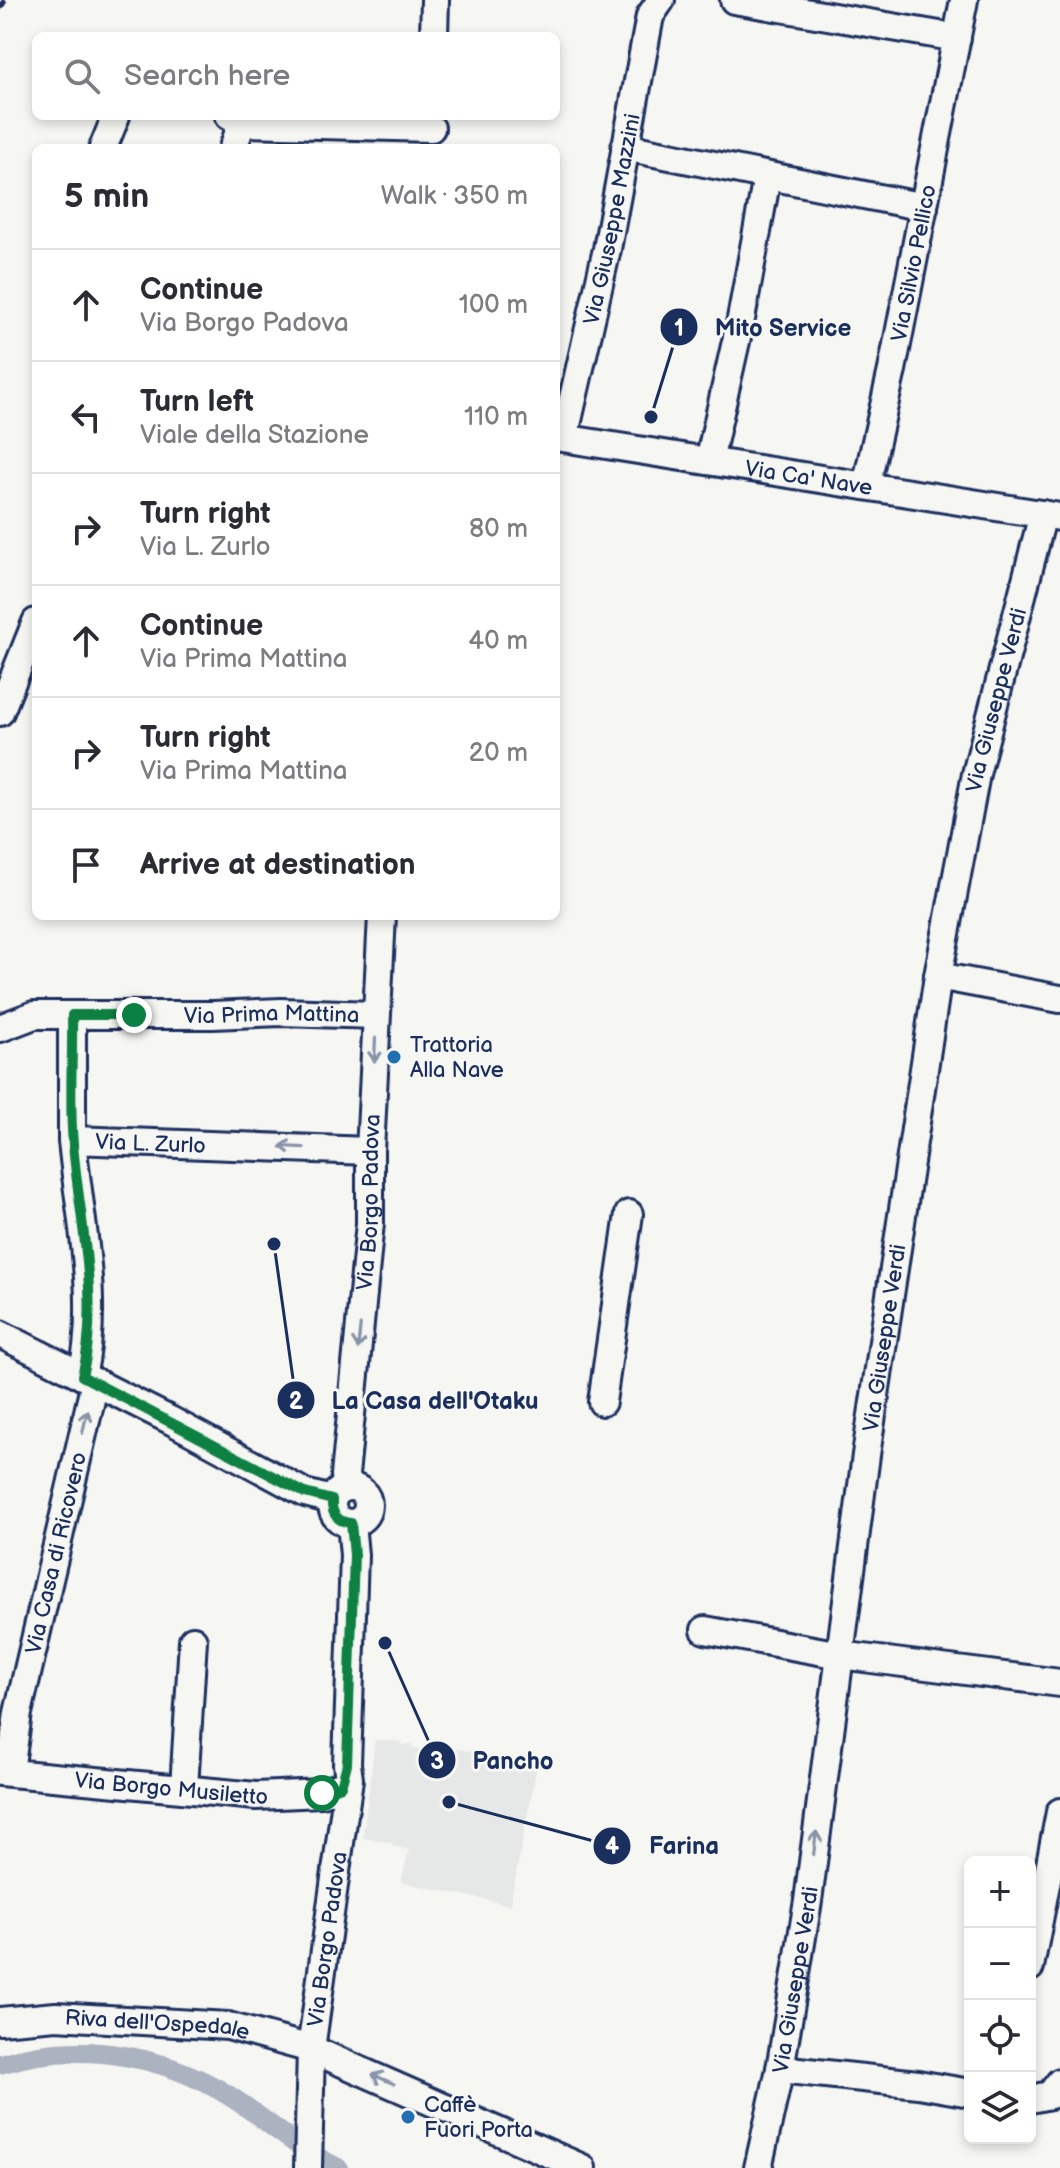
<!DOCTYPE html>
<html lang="en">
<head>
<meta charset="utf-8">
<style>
  :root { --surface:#fff; --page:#f2f2f3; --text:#2b2b33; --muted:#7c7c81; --line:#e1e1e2 }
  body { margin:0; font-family:"Balsamiq Sans",sans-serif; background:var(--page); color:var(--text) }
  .controls { position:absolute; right:24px; bottom:24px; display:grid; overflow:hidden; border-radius:12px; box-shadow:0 4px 12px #0003 }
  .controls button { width:72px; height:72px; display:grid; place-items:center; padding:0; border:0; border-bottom:2px solid var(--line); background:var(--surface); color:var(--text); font:40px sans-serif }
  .stop { position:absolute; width:24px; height:24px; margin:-18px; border:6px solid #0b8043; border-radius:50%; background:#fff }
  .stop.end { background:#0b8043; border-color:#fff; box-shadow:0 2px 8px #0008 }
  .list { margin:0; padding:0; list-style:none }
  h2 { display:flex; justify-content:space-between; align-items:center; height:104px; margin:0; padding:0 32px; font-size:34px }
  h2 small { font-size:26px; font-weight:400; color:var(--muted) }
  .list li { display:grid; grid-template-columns:52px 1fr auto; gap:24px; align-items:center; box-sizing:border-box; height:112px; padding:0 32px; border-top:2px solid var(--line) }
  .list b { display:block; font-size:30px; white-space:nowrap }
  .list p { margin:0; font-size:26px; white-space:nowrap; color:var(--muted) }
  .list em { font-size:26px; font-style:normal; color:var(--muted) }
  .icon { flex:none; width:44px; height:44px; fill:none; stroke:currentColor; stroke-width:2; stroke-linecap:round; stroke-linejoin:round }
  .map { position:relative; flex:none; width:1060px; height:2168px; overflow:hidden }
  .search { position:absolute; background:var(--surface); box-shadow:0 4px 12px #0003; left:32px; top:32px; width:528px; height:88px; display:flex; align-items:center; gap:20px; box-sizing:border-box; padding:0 28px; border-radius:12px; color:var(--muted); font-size:30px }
  .panel { position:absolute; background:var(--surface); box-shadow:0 4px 12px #0003; left:32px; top:144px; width:528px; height:776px; border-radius:12px }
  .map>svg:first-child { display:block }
</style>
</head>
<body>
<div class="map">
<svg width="1060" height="2168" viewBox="0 0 1060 2168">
  <rect width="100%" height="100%" fill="#f6f6f2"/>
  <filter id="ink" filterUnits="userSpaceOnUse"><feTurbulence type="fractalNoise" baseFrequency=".0125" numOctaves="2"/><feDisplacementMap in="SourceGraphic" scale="16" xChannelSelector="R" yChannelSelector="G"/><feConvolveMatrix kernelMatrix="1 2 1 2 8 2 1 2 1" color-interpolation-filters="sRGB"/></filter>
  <g filter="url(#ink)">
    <!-- built -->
    <path fill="#e6e7e7" d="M375 1740 402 1742V1745H411L412 1748 452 1752 454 1748 537 1765 510 1905 401 1882 409 1850 392 1846V1843L363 1838Z"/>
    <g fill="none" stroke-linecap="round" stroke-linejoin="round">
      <!-- canal -->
      <path stroke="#abb2c0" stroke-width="20" d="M0 2064C84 2038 175 2056 246 2107 277 2129 303 2152 338 2168"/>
      <defs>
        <g id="minor">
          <path d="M734 0 957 38"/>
          <path d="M434 36 435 0"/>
          <path d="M229 116 242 123 431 128"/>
          <path d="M625 147 924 207"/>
          <path d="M103 148 116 116"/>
          <path d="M233 148 242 123"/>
          <path id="s1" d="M556 437 1060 517"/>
          <path id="s2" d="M564 438 607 249 650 16 661 0"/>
          <path d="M709 461 741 319 767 177"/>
          <path id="s3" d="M866 486 892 370 964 0"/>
          <path d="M0 712 36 622"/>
          <path d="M938 976 1060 999"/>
          <path d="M72 1015V1140"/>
          <path id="s4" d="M0 1028 34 1015H213L281 1012 376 1015"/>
          <path d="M0 1334 170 1420 305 1493 332 1500"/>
          <path id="s5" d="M82 1376C100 1300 79 1216 72 1140L370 1151"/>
          <path d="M602 1402 629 1214"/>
          <circle cx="350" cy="1505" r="18"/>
          <path id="s6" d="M346 1487 345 1475 370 1223V1151L382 916"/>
          <path d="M705 1630 840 1655 1060 1683"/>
          <path id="s7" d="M0 1772 256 1796 322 1793 341 1786"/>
          <path id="s8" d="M10 1772 18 1713 95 1382"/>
          <path d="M184 1788 193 1640"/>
          <path d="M1030 1967 1060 1812"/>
          <path id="s9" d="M0 2021 56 2016 228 2026 311 2049 582 2168"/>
          <path d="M780 2069 918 2084 970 2093"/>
          <path d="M1030 2099 1050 2095 1060 2082"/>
          <path id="s10" d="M308 2168 311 2049 349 1779 347 1764 354 1555 351 1523"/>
          <path id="s11" d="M758 2168 780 2069 808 1901 866 1455 938 976 976 774 1043 514"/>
        </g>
      </defs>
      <!-- minor casing -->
      <use href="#minor" stroke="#1b2f5e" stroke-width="32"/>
      <!-- minor -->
      <use href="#minor" stroke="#f6f6f2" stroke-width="26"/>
      <!-- rail -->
      <path stroke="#1b2f5e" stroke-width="6" stroke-dasharray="12 6" stroke-linecap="butt" d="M0 8 5 0"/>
    </g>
    <!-- one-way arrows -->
    <defs><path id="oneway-shaft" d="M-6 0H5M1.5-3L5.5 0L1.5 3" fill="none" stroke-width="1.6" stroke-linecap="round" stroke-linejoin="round" transform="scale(2)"/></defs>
    <g stroke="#8892a8">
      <use href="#oneway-shaft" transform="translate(375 1050) rotate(92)"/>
      <use href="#oneway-shaft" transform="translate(292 1147) rotate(-177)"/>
      <use href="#oneway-shaft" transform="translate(359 1337) rotate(96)"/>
      <use href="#oneway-shaft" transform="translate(85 1422) rotate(-77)"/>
      <use href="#oneway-shaft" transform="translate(815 1843) rotate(-83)"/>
      <use href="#oneway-shaft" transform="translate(383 2079) rotate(-156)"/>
    </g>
  </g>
  <g fill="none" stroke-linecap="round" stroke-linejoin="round" filter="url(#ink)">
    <!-- route -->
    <path stroke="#0b8043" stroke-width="10" d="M134 1015H72C73 1058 69 1101 73 1144 79 1219 101 1301 82 1376L305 1493 332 1500C331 1513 337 1522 351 1523L354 1555 347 1764 341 1786 322 1793"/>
  </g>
  <!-- markers -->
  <g fill="#1f6fb2" stroke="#f6f6f2" stroke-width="3">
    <circle cx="394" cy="1057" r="8"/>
    <circle cx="408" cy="2117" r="8"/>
  </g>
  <g text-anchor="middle" stroke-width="6" stroke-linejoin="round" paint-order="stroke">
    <!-- street labels -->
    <g font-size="22" fill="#1b2f5e" stroke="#f6f6f2">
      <text dy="8" stroke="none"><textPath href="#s2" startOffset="224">Via Giuseppe Mazzini</textPath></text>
      <text dy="8" stroke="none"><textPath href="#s3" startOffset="228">Via Silvio Pellico</textPath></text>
      <text dy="8" stroke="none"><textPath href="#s1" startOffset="256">Via Ca' Nave</textPath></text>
      <text dy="8" stroke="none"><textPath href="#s11" startOffset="1488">Via Giuseppe Verdi</textPath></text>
      <text dy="8" stroke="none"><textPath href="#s4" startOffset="274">Via Prima Mattina</textPath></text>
      <text dy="8" stroke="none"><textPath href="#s5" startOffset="316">Via L. Zurlo</textPath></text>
      <text dy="8" stroke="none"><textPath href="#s6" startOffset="286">Via Borgo Padova</textPath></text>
      <text dy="8" stroke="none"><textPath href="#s11" startOffset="840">Via Giuseppe Verdi</textPath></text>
      <text dy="8" stroke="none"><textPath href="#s8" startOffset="224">Via Casa di Ricovero</textPath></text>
      <text dy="8" stroke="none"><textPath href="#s7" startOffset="172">Via Borgo Musiletto</textPath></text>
      <text dy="8" stroke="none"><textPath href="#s10" startOffset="230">Via Borgo Padova</textPath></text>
      <text dy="8" stroke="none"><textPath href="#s11" startOffset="192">Via Giuseppe Verdi</textPath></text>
      <text dy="8" stroke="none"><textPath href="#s9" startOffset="158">Riva dell'Ospedale</textPath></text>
    </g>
    <!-- poi labels -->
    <g font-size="22" fill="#1b2f5e" stroke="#f6f6f2" text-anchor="start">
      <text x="410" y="1052">Trattoria<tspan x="410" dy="25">Alla Nave</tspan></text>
      <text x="424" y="2112">Caffè<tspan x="424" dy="25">Fuori Porta</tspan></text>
    </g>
  </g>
  <!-- callouts -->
  <path fill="none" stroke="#1b2f5e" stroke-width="3" d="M651 417L679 327M274 1244L296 1400M385 1643L437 1760M449 1802L612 1846"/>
  <g fill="#1b2f5e" stroke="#f6f6f2" stroke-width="3">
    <circle cx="651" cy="417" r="8"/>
    <circle cx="274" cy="1244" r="8"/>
    <circle cx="385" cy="1643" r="8"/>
    <circle cx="449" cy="1802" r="8"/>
    <circle cx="679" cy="327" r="20"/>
    <circle cx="296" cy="1400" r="20"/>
    <circle cx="437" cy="1760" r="20"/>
    <circle cx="612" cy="1846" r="20"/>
  </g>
  <g font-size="24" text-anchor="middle" font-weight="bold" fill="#fff">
    <text x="679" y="336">1</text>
    <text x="296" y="1409">2</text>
    <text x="437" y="1769">3</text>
    <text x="612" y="1854">4</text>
  </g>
  <g font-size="24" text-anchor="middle" font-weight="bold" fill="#1b2f5e" stroke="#f6f6f2" stroke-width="6" stroke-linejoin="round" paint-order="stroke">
    <text x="783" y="336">Mito Service</text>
    <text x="435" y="1409">La Casa dell'Otaku</text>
    <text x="513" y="1769">Pancho</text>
    <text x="684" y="1854">Farina</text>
  </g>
</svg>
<div class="controls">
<button>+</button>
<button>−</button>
<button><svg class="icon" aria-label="locate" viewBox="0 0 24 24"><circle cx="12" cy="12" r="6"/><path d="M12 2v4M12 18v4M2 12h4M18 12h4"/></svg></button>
<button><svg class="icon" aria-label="layers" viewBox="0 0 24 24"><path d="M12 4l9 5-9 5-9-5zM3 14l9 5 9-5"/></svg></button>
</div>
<div class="stop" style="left:322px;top:1793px"></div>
<div class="stop end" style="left:134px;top:1015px"></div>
<div class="search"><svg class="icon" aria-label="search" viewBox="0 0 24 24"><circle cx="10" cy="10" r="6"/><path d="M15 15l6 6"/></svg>Search here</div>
<section class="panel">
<h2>5 min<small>Walk · 350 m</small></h2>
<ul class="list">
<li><svg class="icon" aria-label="ahead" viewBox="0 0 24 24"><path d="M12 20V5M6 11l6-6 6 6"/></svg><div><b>Continue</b><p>Via Borgo Padova</p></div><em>100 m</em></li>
<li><svg class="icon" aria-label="left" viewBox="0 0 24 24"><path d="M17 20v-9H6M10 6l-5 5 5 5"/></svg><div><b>Turn left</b><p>Viale della Stazione</p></div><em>110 m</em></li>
<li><svg class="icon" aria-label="right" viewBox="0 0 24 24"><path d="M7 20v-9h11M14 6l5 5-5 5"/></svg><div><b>Turn right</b><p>Via L. Zurlo</p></div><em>80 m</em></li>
<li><svg class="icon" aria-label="ahead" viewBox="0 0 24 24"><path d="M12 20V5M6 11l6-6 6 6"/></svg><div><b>Continue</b><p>Via Prima Mattina</p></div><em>40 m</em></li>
<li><svg class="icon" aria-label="right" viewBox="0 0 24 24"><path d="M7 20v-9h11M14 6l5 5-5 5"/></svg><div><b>Turn right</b><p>Via Prima Mattina</p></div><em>20 m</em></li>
<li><svg class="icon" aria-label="arrive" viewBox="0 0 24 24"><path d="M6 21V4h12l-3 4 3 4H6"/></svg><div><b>Arrive at destination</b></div></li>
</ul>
</section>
</div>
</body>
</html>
